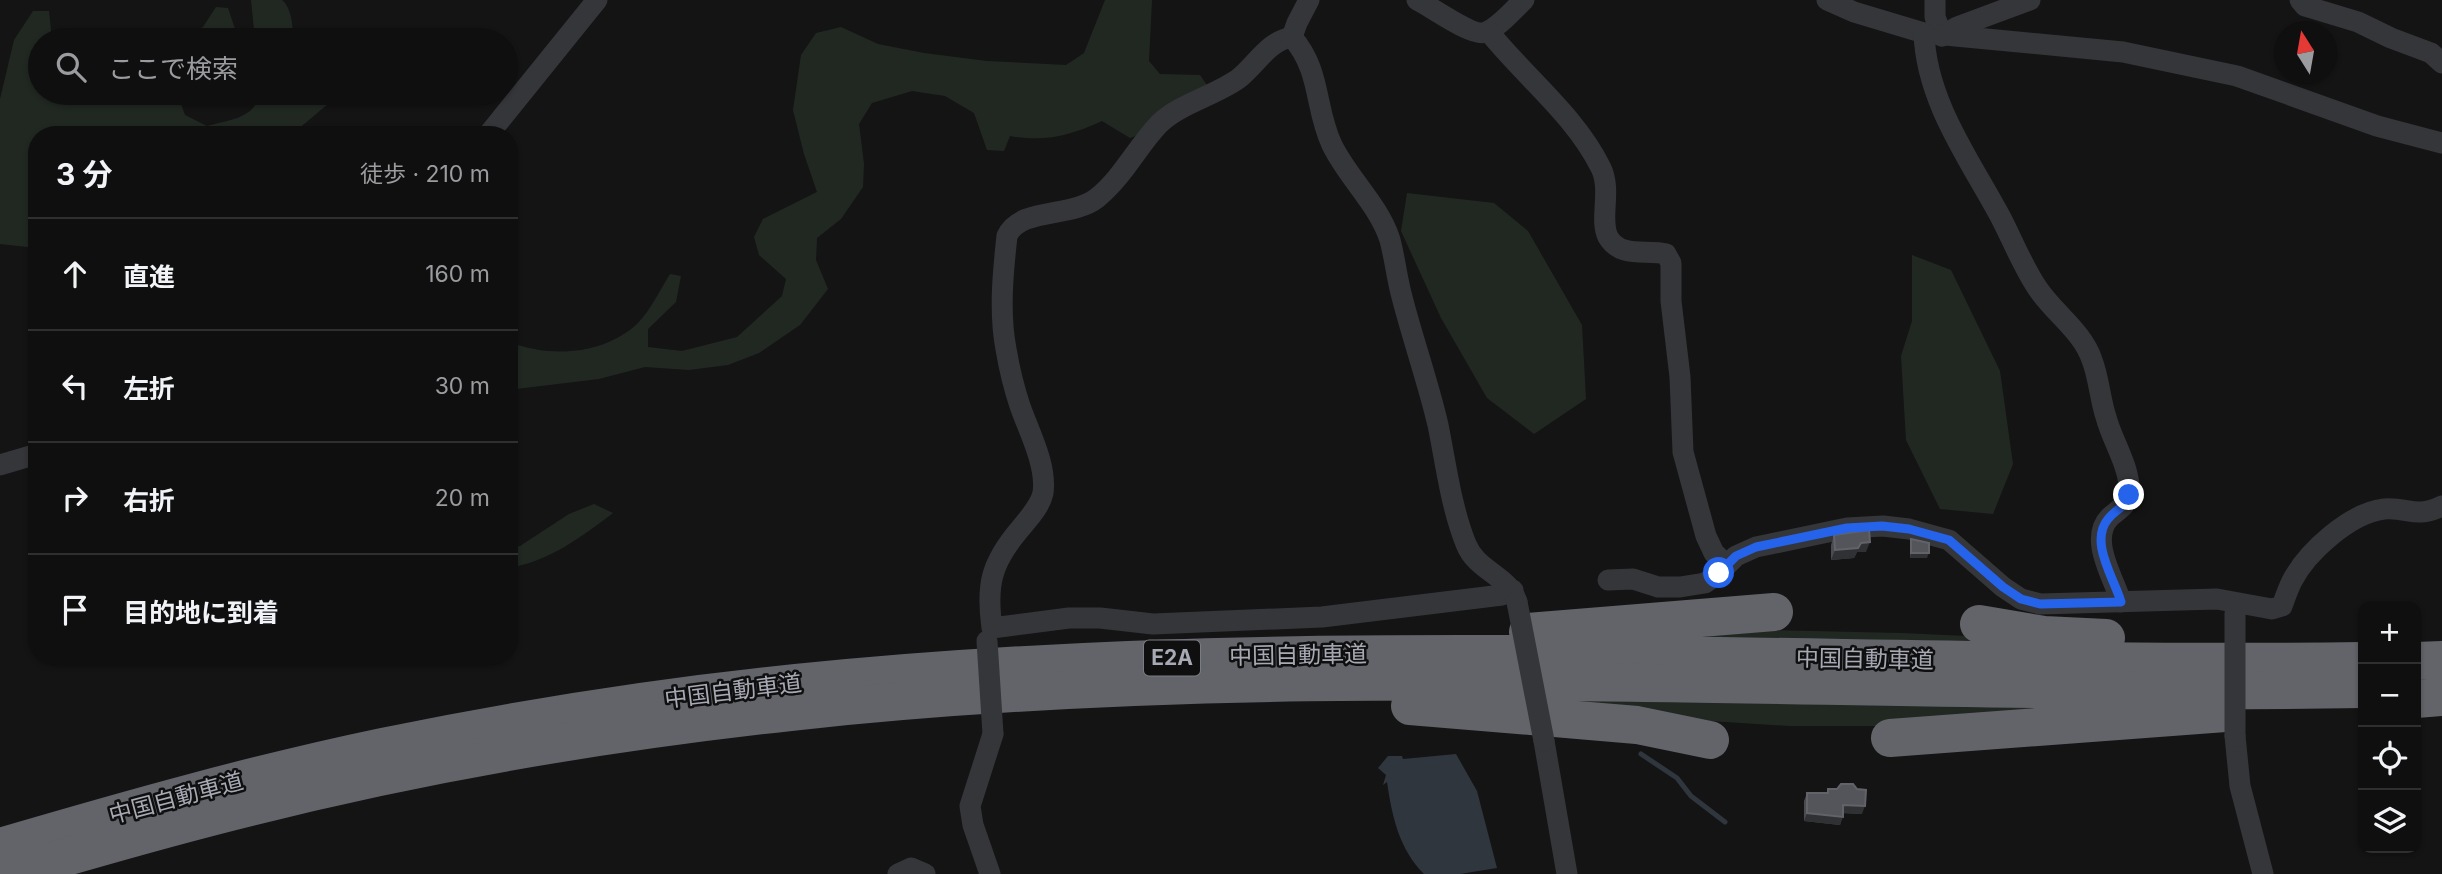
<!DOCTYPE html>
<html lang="ja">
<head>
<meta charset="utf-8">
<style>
  :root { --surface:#0f0f10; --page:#181819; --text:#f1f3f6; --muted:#9b9c9f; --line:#2f2f30 }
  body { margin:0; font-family:Inter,"Noto Sans JP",sans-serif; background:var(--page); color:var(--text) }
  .controls { position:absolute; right:21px; bottom:21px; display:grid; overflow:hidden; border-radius:14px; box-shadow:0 2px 5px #0004 }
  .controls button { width:63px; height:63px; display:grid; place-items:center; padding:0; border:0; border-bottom:2px solid var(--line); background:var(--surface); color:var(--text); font:35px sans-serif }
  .compass { position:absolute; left:2274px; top:21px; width:63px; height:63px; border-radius:50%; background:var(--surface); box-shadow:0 2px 5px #0004; rotate:349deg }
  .stop { position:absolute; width:21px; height:21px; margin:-16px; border:5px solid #2563eb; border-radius:50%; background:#fff }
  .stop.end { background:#2563eb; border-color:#fff; box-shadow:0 2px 7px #0008 }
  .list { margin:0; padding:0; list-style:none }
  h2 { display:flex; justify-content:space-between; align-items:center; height:91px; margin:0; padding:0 28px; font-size:30px }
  h2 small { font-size:23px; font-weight:400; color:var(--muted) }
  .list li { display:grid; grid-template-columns:46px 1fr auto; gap:21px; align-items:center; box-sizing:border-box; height:112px; padding:0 28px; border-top:2px solid var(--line) }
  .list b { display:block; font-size:26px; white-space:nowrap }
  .list em { font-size:23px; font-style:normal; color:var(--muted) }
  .icon { flex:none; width:38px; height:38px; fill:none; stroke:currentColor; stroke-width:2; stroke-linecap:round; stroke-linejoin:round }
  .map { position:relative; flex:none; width:2442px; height:874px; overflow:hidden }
  .search { position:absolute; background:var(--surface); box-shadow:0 2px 5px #0004; left:28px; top:28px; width:490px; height:77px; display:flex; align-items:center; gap:18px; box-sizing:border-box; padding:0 24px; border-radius:38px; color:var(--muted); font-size:26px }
  .panel { position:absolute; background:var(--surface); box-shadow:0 2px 5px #0004; left:28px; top:126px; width:490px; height:539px; border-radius:28px }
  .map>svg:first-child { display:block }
</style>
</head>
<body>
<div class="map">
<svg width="2442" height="874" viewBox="0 0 2442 874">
  <rect width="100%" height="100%" fill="#141415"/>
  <!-- green -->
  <g fill="#212822">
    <path d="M251 0H282C292 8 293 28 293 40H255Z"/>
    <path d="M1105 0H1152L1149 61 1160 74 1200 75 1207 85 1147 132 1130 138 1102 121C1069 136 1046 142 1010 136L1004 151 987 150 974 113 945 96 912 91 872 103 859 124 864 164 863 187 841 219 817 238 816 260 828 289 800 325 759 353 728 365 689 370 645 367 599 379 516 389 509 402V342C551 358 603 355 637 324 650 311 660 290 670 274L681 276 676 302 648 329V347L682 351 737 337 782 296 786 279 759 255 754 237 763 219 817 192 804 154 793 110 801 55 816 33 841 27 878 44 924 53 987 61 1066 65 1084 53Z"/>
    <path d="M216 7 228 8 237 35 233 40H174L203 27Z"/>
    <path d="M33 11H49L52 40H40V93H57L63 99 78 93H177L185 115 207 126C229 120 255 119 260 93H330L328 104 291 135H37V248L0 244V99L14 40Z"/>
    <path d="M1407 193 1494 203 1528 231 1582 325 1586 399 1534 434 1487 398 1441 318 1401 231Z"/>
    <path d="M1912 255 1951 270 2000 371 2013 464 1993 514 1940 509 1906 440 1901 356 1912 321Z"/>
    <path d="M594 504 613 513C581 537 550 561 509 568V549L520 546 569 514Z"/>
    <path d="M1714 629 1901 633 2100 642 1776 641 1632 632Z"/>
    <path d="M1475 698 2136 704 1896 726H1789L1648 717Z"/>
  </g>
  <!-- water -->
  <path fill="#2f363d" d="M1456 754 1477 791 1497 868 1460 874H1424C1399 849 1392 816 1387 782L1383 785 1386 775 1378 768 1388 756H1402L1403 759Z"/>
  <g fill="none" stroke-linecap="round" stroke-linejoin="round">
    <!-- stream -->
    <path stroke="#2f363d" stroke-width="5" d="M1641 754 1677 778 1691 796 1725 822"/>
    <!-- minor -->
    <g stroke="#35363a" stroke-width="21">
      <path d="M1417 0C1432 7 1473 38 1486 32 1499 27 1513 10 1524 0"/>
      <path d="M1827 0 1854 12 1924 33 2123 52 2237 76 2377 126 2442 143"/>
      <path d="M1935 0V17L1942 36"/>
      <path d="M2300 0 2305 6 2358 22 2391 38 2431 53 2442 63"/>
      <path d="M1489 32C1525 77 1575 115 1601 168 1612 191 1599 219 1608 237 1621 259 1647 249 1666 254L1671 263V301L1680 377 1683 452 1706 536 1714 553 1726 564"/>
      <path d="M1924 33C1926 101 1970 160 2001 218 2013 241 2023 267 2038 289 2055 314 2082 331 2092 360 2099 378 2100 399 2106 417 2112 441 2131 468 2129 493 2128 505 2119 509 2110 517 2088 539 2114 578 2121 602"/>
      <path d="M1942 36 1957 27 2030 0"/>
      <path d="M1292 37C1268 41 1256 65 1238 79 1214 96 1179 104 1159 124 1137 147 1123 177 1097 198 1072 218 1020 207 1007 236 1003 272 999 312 1006 349 1009 367 1014 388 1020 406 1029 432 1047 465 1043 493 1040 507 1028 519 1020 529 991 563 986 585 992 628L1069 618H1100L1153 624 1322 617 1502 595 1513 590"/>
      <path d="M1292 37C1322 72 1314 107 1332 145 1348 178 1379 205 1390 240 1395 259 1397 279 1402 297 1413 340 1428 382 1438 425 1446 464 1451 507 1466 544 1477 572 1508 574 1517 602"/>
      <path d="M1292 37 1297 23 1309 0"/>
      <path d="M488 135 597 0"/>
      <path d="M0 465 37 454"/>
      <path d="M1608 580 1633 579 1658 587H1680L1705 583 1719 573 1736 556 1756 547 1847 528 1883 526 1909 529 1949 540 2003 587 2021 599 2040 604 2217 599 2272 609 2282 606C2285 598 2288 589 2292 581 2307 552 2350 513 2384 509 2409 507 2415 519 2442 506"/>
      <path d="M2235 736 2240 786 2263 874"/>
      <path d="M1544 741 1567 874"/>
      <path d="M898 874 911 868 925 874"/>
      <path d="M990 874 973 825 970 806 993 734"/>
    </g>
    <!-- motorway -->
    <g stroke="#62646a" stroke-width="38">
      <path d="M1979 624 2044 635 2106 638"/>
      <path d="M1528 632 1774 612"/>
      <path d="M2416 661 2442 660"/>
      <path d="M2416 699 2442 697"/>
      <path d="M1410 706 1637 725 1710 740"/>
      <path d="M1890 738 2225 713"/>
      <path d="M0 847C126 810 253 774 382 747 519 719 657 697 796 683 1317 629 1841 668 2363 661"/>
      <path d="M8 874C89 850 169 827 250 807 427 762 608 732 790 712 1312 654 1839 698 2363 689"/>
    </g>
    <!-- minor-bridge -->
    <g stroke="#35363a" stroke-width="21">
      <path d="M1517 602 1544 741"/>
      <path d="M987 641 993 734"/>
      <path d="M2235 736V613"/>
    </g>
  </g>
  <!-- wall -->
  <g fill="#4a4b50">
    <path d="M1834 535 1866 552H1857L1854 558 1831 560V545Z"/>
    <path d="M1911 539 1927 558H1910V544Z"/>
    <path d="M1828 789 1862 814 1843 813 1840 825 1804 821V801L1807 793H1827Z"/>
  </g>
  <!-- shaded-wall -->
  <g fill="#303134">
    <path d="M1870 542 1866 552H1857L1854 558 1831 560 1835 550 1861 543Z"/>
    <path d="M1911 553H1929L1927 558H1910Z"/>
    <path d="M1843 805 1865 806 1862 814 1840 813Z"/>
    <path d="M1807 813 1843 817 1840 825 1804 821Z"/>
  </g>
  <!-- building -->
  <g fill="#54555a" stroke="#616368" stroke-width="2">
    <path d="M1869 530 1870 542 1861 543 1858 548 1835 550 1834 535Z"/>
    <path d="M1911 539 1929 543V553H1911Z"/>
    <path d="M1841 784H1853L1857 789 1866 790 1865 806 1843 805V817L1807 813V793H1828V789H1837Z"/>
  </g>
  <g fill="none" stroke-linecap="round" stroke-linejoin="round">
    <!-- route -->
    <path stroke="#2563eb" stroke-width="9" d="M1719 573 1736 556 1756 547 1847 528 1882 526 1909 529 1949 540 2003 587 2021 599 2040 604 2121 602C2114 578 2089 542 2108 519 2117 508 2124 509 2129 495"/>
  </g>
  <g text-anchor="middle" stroke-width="5" stroke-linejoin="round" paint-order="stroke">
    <!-- shield labels -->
    <rect fill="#0f0f10" stroke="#797c83" stroke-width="2" x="1144" y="640.5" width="56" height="35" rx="5"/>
    <g font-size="21" font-weight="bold" fill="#a7aab4">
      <text x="1172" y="665">E2A</text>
    </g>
    <!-- street labels -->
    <g font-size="23" fill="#a7aab4" stroke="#0f0f10">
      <text transform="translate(1298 655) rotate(-1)" y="8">中国自動車道</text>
      <text transform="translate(1865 659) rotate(1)" y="8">中国自動車道</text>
      <text transform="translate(733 691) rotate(-7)" y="8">中国自動車道</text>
      <text transform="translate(176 798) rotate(-15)" y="8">中国自動車道</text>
    </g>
  </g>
</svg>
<div class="controls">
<button>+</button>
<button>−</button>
<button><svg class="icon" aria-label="locate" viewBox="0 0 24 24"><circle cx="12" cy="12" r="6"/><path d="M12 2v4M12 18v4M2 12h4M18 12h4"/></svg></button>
<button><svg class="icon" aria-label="layers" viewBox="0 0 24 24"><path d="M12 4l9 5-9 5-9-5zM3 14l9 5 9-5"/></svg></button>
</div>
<svg class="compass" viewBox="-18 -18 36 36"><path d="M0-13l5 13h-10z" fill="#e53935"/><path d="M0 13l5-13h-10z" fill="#9b9c9f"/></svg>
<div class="stop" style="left:1719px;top:573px"></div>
<div class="stop end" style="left:2129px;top:495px"></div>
<div class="search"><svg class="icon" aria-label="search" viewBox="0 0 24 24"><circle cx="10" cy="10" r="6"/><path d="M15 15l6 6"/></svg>ここで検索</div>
<section class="panel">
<h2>3 分<small>徒歩 · 210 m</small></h2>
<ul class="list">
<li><svg class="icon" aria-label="ahead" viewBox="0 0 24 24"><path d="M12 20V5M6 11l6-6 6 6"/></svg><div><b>直進</b></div><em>160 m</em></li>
<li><svg class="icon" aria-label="left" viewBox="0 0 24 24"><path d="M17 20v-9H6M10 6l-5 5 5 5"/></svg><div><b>左折</b></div><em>30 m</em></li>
<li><svg class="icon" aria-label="right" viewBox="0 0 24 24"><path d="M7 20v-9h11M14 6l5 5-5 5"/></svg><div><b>右折</b></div><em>20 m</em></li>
<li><svg class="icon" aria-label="arrive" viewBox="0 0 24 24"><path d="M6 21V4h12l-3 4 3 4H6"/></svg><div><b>目的地に到着</b></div></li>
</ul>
</section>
</div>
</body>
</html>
